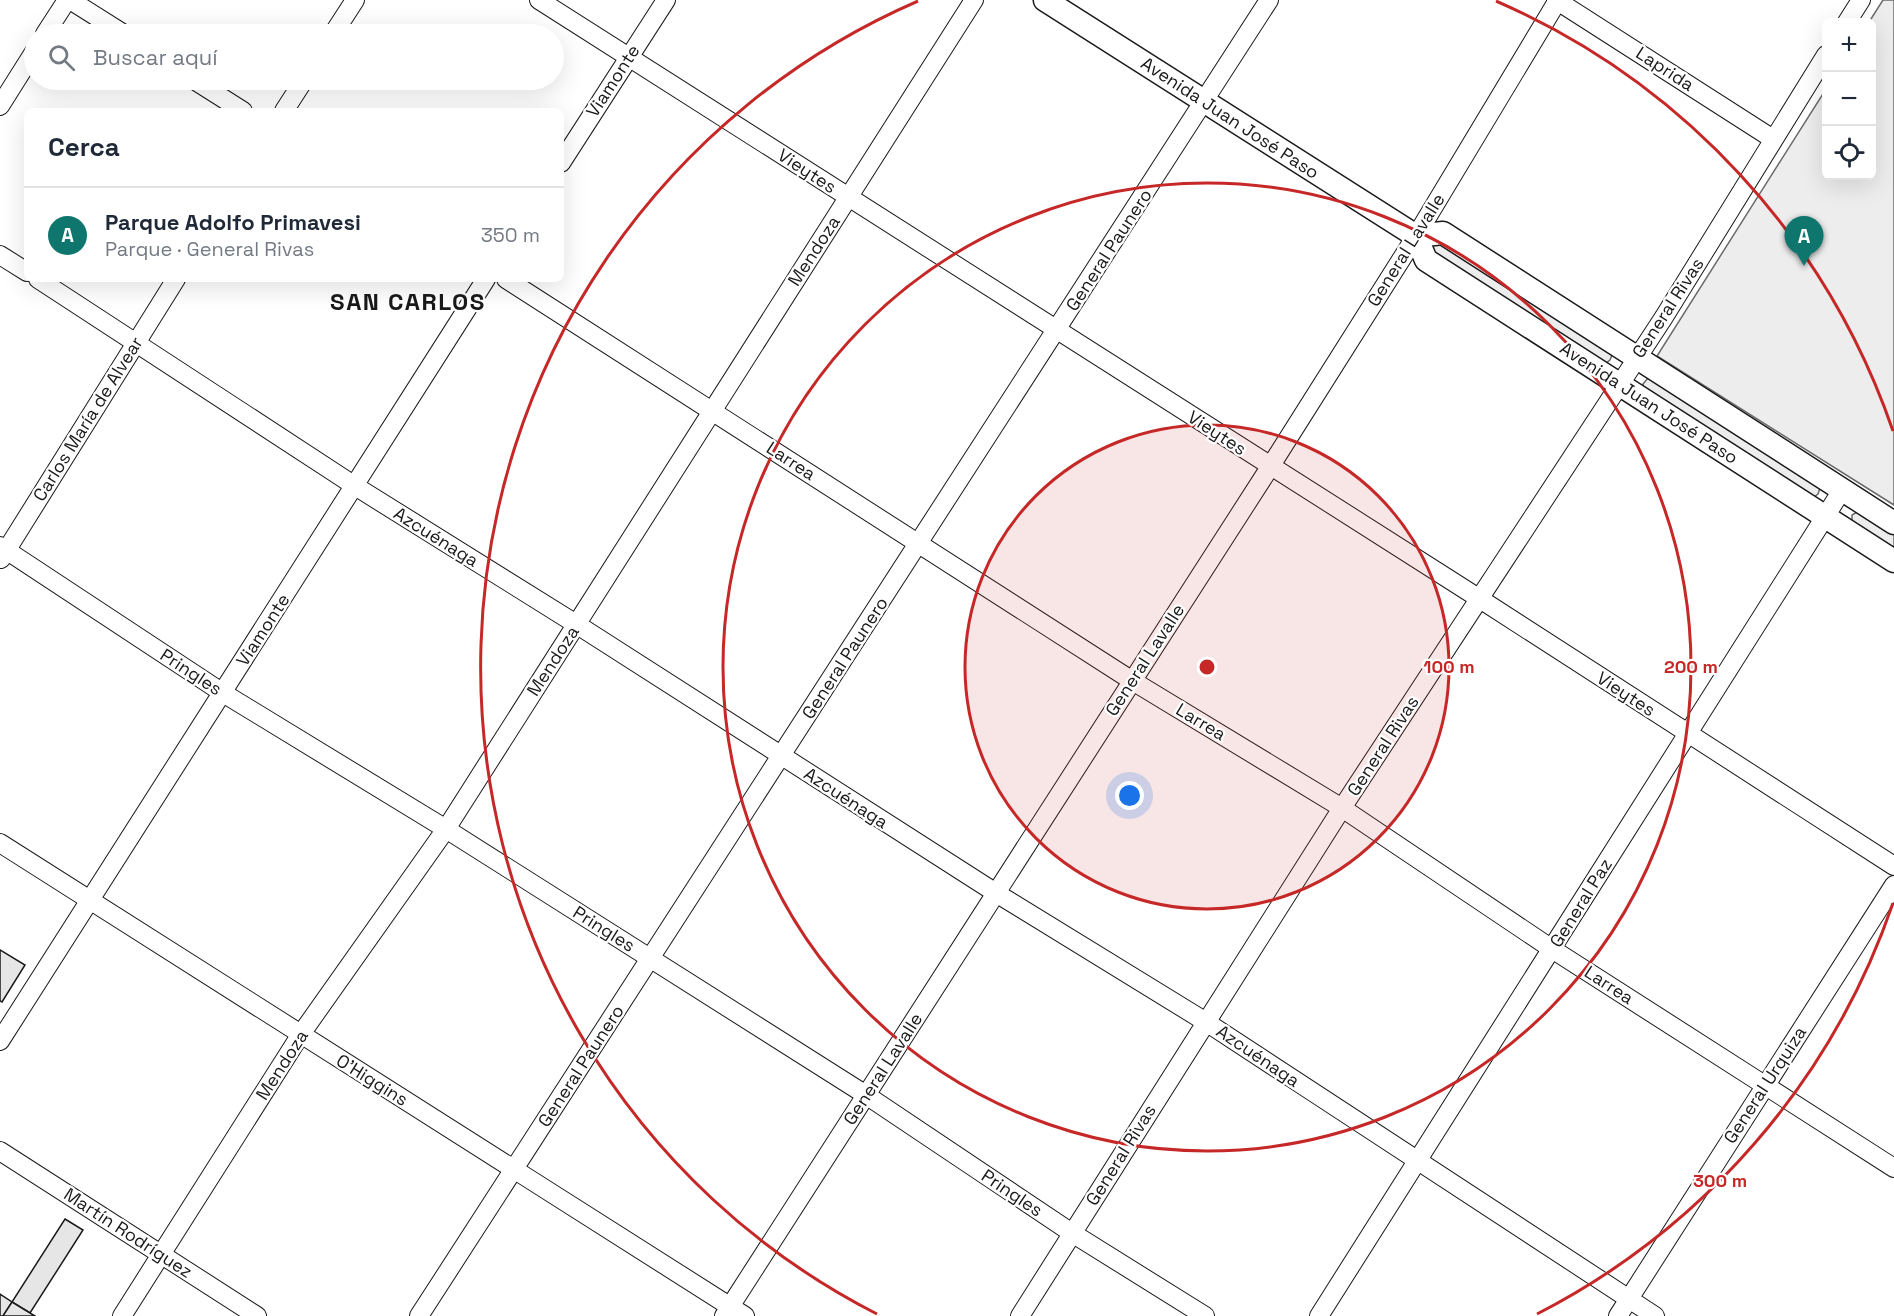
<!DOCTYPE html>
<html lang="es">
<head>
<meta charset="utf-8">
<style>
  :root { --surface:#fff; --page:#f6f6f7; --text:#1f2937; --muted:#747a83; --line:#e0e1e3; --accent:#0f766e }
  body { margin:0; font-family:"Space Grotesk",sans-serif; background:var(--page); color:var(--text) }
  .controls { position:absolute; right:18px; top:18px; display:grid; overflow:hidden; border-radius:9px; box-shadow:0 6px 24px #0002 }
  .controls button { width:54px; height:54px; display:grid; place-items:center; padding:0; border:0; border-bottom:2px solid var(--line); background:var(--surface); color:var(--text); font:30px sans-serif }
  .you { position:absolute; left:1130px; top:796px; width:21px; height:21px; margin:-15px; border:4px solid #fff; border-radius:50%; background:#1a73e8; box-shadow:0 0 0 9px #1a73e833 }
  .badge { display:grid; place-items:center; width:39px; height:39px; border-radius:50%; background:var(--accent); color:#fff; font-size:20px; font-weight:700 }
  .pin { position:absolute; translate:-50% -50px; filter:drop-shadow(0 2px 3px #0008) }
  .pin::after { content:''; position:absolute; top:32px; width:21px; height:18px; background:inherit; clip-path:polygon(0 0,100% 0,50% 100%) }
  .list { margin:0; padding:0; list-style:none }
  h2 { display:flex; justify-content:space-between; align-items:center; height:78px; margin:0; padding:0 24px; font-size:26px }
  h2 small { font-size:20px; font-weight:400; color:var(--muted) }
  .list li { display:grid; grid-template-columns:39px 1fr auto; gap:18px; align-items:center; box-sizing:border-box; height:96px; padding:0 24px; border-top:2px solid var(--line) }
  .list b { display:block; font-size:22px; white-space:nowrap }
  .list p { margin:0; font-size:20px; white-space:nowrap; color:var(--muted) }
  .list em { font-size:20px; font-style:normal; color:var(--muted) }
  .icon { flex:none; width:33px; height:33px; fill:none; stroke:currentColor; stroke-width:2; stroke-linecap:round; stroke-linejoin:round }
  .map { position:relative; flex:none; width:1894px; height:1316px; overflow:hidden }
  .search { position:absolute; background:var(--surface); box-shadow:0 6px 24px #0002; left:24px; top:24px; width:540px; height:66px; display:flex; align-items:center; gap:15px; box-sizing:border-box; padding:0 21px; border-radius:33px; color:var(--muted); font-size:22px }
  .panel { position:absolute; background:var(--surface); box-shadow:0 6px 24px #0002; left:24px; top:108px; width:540px; height:174px; border-radius:9px }
  .map>svg:first-child { display:block }
</style>
</head>
<body>
<div class="map">
<svg width="1894" height="1316" viewBox="0 0 1894 1316">
  <rect width="100%" height="100%" fill="#fff"/>
  <!-- green -->
  <g fill="#ededed" stroke="#6a6a6a" stroke-width="1.5">
    <path d="M1883 0H1894V505L1657 356 1826 89V176H1872V22H1869Z"/>
    <path d="M1432 239 1612 355 1610 360 1606 363 1430 254Z"/>
    <path d="M1648 378 1820 488 1818 494 1814 497 1644 389 1643 384Z"/>
    <path d="M1857 512 1894 532V552L1852 522V515Z"/>
  </g>
  <!-- building -->
  <g fill="#e6e6e6" stroke="#1a1a1a" stroke-width="1.5">
    <path d="M0 950 25 965 2 1002 0 1001Z"/>
    <path d="M65 1219 83 1230 30 1313 12 1302Z"/>
    <path d="M0 1294 12 1302 3 1316H0Z"/>
    <path d="M12 1302 30 1313 35 1316H3Z"/>
  </g>
  <g fill="none" stroke-linecap="round" stroke-linejoin="round">
    <defs>
      <g id="minor">
        <path d="M70 0 124 34"/>
        <path d="M539 0 1480 599 1894 866"/>
        <path d="M1556 0 1773 139"/>
        <path d="M1847 22 1861 0"/>
        <path d="M45 34 67 0"/>
        <path d="M333 34 355 0"/>
        <path d="M194 80 243 111"/>
        <path d="M0 106 34 52"/>
        <path d="M284 111 304 80"/>
        <path d="M561 163 666 0"/>
        <path d="M0 255 27 272"/>
        <path d="M38 279 355 486 576 624 996 893 1206 1022 1655 1316"/>
        <path d="M506 279 1131 680 1342 808 1552 949 1894 1168"/>
        <path d="M0 546 223 693 446 829 866 1095 1072 1233 1205 1316"/>
        <path d="M1 559 176 279"/>
        <path d="M0 843 745 1316"/>
        <path d="M0 1041 486 279"/>
        <path d="M0 1151 257 1316"/>
        <path d="M122 1316 301 1034 446 829 974 0"/>
        <path d="M419 1316 1269 0"/>
        <path d="M724 1316 1270 467 1416 236 1558 0"/>
        <path d="M1020 1316 1342 808 1664 317 1826 55"/>
        <path d="M1319 1316 1842 490"/>
        <path d="M1618 1316 1894 885"/>
      </g>
      <g id="major">
        <path d="M1045 0 1416 236 1426 260 1894 561"/>
        <path d="M1416 236 1443 233 1894 523"/>
      </g>
    </defs>
    <!-- minor casing -->
    <use href="#minor" stroke="#1a1a1a" stroke-width="20"/>
    <!-- major casing -->
    <use href="#major" stroke="#1a1a1a" stroke-width="25"/>
    <!-- minor -->
    <use href="#minor" stroke="#fff" stroke-width="18"/>
    <!-- major -->
    <use href="#major" stroke="#fff" stroke-width="22"/>
  </g>
  <!-- distance rings -->
  <circle cx="1207" cy="667" r="242" fill="#c62828" fill-opacity=".12"/>
  <g fill="none" stroke="#c62828" stroke-width="3">
    <circle cx="1207" cy="667" r="242"/>
    <circle cx="1207" cy="667" r="484"/>
    <path d="M1893 903A726 726 0 0 1 1537 1314M877 1314A726 726 0 0 1 918 1M1496 1A726 726 0 0 1 1893 431"/>
  </g>
  <g text-anchor="middle" stroke-width="4.5" stroke-linejoin="round" paint-order="stroke">
    <!-- street labels -->
    <g font-size="18" fill="#1a1a1a" stroke="#fff">
      <text transform="translate(1665 69) rotate(33)" y="6">Laprida</text>
      <text transform="translate(613 81) rotate(-57)" y="6">Viamonte</text>
      <text transform="translate(1230 118) rotate(33)" y="6">Avenida Juan José Paso</text>
      <text transform="translate(807 171) rotate(33)" y="6">Vieytes</text>
      <text transform="translate(1109 250) rotate(-57)" y="6">General Paunero</text>
      <text transform="translate(1406 250) rotate(-58)" y="6">General Lavalle</text>
      <text transform="translate(814 251) rotate(-57)" y="6">Mendoza</text>
      <text transform="translate(1668 308) rotate(-57)" y="6">General Rivas</text>
      <text transform="translate(1649 403) rotate(33)" y="6">Avenida Juan José Paso</text>
      <text transform="translate(88 419) rotate(-58)" y="6">Carlos María de Alvear</text>
      <text transform="translate(1217 433) rotate(33)" y="6">Vieytes</text>
      <text transform="translate(791 461) rotate(33)" y="6">Larrea</text>
      <text transform="translate(436 537) rotate(32)" y="6">Azcuénaga</text>
      <text transform="translate(263 630) rotate(-57)" y="6">Viamonte</text>
      <text transform="translate(845 658) rotate(-57)" y="6">General Paunero</text>
      <text transform="translate(1145 660) rotate(-57)" y="6">General Lavalle</text>
      <text transform="translate(553 661) rotate(-57)" y="6">Mendoza</text>
      <text transform="translate(191 672) rotate(33)" y="6">Pringles</text>
      <text transform="translate(1626 694) rotate(33)" y="6">Vieytes</text>
      <text transform="translate(1201 722) rotate(31)" y="6">Larrea</text>
      <text transform="translate(1383 746) rotate(-57)" y="6">General Rivas</text>
      <text transform="translate(846 798) rotate(33)" y="6">Azcuénaga</text>
      <text transform="translate(1581 903) rotate(-58)" y="6">General Paz</text>
      <text transform="translate(604 929) rotate(32)" y="6">Pringles</text>
      <text transform="translate(1609 985) rotate(33)" y="6">Larrea</text>
      <text transform="translate(1258 1056) rotate(34)" y="6">Azcuénaga</text>
      <text transform="translate(282 1065) rotate(-57)" y="6">Mendoza</text>
      <text transform="translate(581 1066) rotate(-57)" y="6">General Paunero</text>
      <text transform="translate(883 1069) rotate(-57)" y="6">General Lavalle</text>
      <text transform="translate(372 1080) rotate(32)" y="6">O'Higgins</text>
      <text transform="translate(1765 1085) rotate(-57)" y="6">General Urquiza</text>
      <text transform="translate(1121 1155) rotate(-58)" y="6">General Rivas</text>
      <text transform="translate(1012 1193) rotate(34)" y="6">Pringles</text>
      <text transform="translate(128 1233) rotate(33)" y="6">Martín Rodríguez</text>
    </g>
    <!-- district labels -->
    <g font-size="24" font-weight="bold" letter-spacing="1.5" fill="#1a1a1a" stroke="#fff">
      <text x="408" y="310">SAN CARLOS</text>
    </g>
  </g>
  <circle cx="1207" cy="667" r="9" fill="#c62828" stroke="#fff" stroke-width="3"/>
  <g font-size="18" text-anchor="middle" font-weight="bold" fill="#c62828" stroke="#fff" stroke-width="4.5" stroke-linejoin="round" paint-order="stroke">
    <text x="1449" y="673">100 m</text>
    <text x="1691" y="673">200 m</text>
    <text x="1720" y="1187">300 m</text>
  </g>
</svg>
<div class="controls">
<button>+</button>
<button>−</button>
<button><svg class="icon" aria-label="locate" viewBox="0 0 24 24"><circle cx="12" cy="12" r="6"/><path d="M12 2v4M12 18v4M2 12h4M18 12h4"/></svg></button>
</div>
<div class="you"></div>
<div class="pin badge" style="left:1804px;top:266px">A</div>
<div class="search"><svg class="icon" aria-label="search" viewBox="0 0 24 24"><circle cx="10" cy="10" r="6"/><path d="M15 15l6 6"/></svg>Buscar aquí</div>
<section class="panel">
<h2>Cerca<small></small></h2>
<ul class="list">
<li><span class="badge">A</span><div><b>Parque Adolfo Primavesi</b><p>Parque · General Rivas</p></div><em>350 m</em></li>
</ul>
</section>
</div>
</body>
</html>
